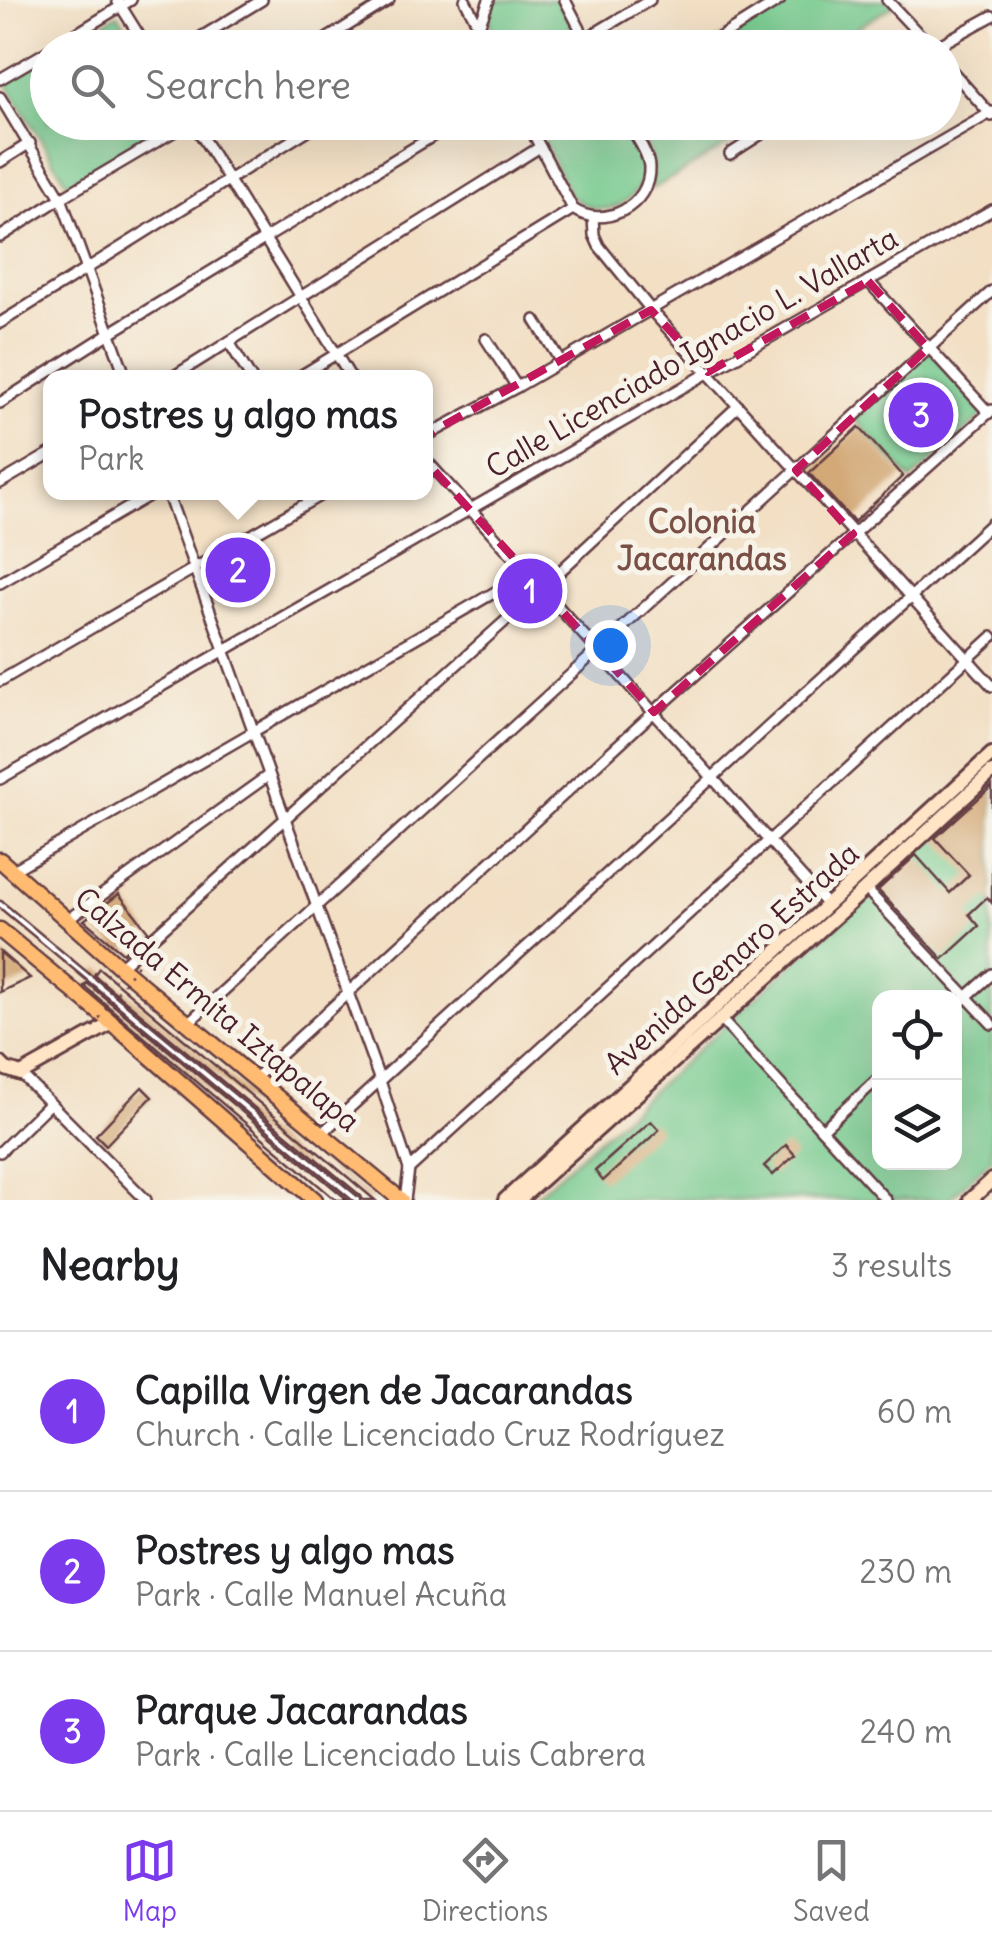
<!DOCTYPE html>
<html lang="en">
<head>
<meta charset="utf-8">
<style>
  :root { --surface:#fff; --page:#f6f6f6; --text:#202124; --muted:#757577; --line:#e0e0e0; --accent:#7c3aed }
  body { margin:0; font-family:Delius,sans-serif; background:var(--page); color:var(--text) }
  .controls { position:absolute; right:30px; bottom:30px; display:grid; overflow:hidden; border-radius:20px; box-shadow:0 10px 40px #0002 }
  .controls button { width:90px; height:90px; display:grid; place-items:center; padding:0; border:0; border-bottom:2px solid var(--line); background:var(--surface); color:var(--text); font:50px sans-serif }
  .you { position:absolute; left:610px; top:645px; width:35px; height:35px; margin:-25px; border:8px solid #fff; border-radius:50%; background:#1a73e8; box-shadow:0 0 0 15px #1a73e833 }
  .badge { display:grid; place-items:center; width:65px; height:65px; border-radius:50%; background:var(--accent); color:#fff; font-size:32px; font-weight:700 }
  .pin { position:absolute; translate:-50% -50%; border:5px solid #fff; box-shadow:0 2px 10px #0006 }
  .popup { position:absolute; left:43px; top:370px; width:390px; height:130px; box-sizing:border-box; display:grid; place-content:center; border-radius:20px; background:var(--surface); filter:drop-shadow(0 2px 8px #0005); font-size:32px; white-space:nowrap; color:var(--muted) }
  .popup b { font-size:38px; color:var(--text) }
  .popup::after { content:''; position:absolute; left:50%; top:100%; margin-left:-20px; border:20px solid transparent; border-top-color:var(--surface) }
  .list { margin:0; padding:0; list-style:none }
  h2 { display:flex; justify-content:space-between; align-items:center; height:130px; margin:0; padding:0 40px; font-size:42px }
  h2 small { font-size:32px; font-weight:400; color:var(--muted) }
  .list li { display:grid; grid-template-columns:65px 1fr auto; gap:30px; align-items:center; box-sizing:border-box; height:160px; padding:0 40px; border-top:2px solid var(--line) }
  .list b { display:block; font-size:38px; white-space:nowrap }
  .list p { margin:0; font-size:32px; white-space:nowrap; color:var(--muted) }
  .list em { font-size:32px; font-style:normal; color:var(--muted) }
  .icon { flex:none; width:55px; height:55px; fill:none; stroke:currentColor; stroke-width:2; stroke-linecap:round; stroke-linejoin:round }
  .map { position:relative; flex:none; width:992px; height:1200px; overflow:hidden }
  .search { position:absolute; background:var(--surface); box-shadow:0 10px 40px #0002; left:30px; right:30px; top:30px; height:110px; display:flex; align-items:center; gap:25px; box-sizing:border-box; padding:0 35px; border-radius:55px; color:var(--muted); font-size:38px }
  .sheet { height:610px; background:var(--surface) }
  nav { display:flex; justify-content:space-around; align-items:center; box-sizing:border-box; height:140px; border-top:2px solid var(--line); background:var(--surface); font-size:28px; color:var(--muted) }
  nav a { display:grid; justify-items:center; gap:5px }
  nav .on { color:var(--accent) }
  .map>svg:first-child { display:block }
</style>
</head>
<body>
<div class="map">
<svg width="992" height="1200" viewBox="0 0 992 1200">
  <rect width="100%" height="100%" fill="#f7f3e8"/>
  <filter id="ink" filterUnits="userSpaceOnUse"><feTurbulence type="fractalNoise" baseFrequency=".01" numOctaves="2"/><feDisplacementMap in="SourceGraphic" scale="20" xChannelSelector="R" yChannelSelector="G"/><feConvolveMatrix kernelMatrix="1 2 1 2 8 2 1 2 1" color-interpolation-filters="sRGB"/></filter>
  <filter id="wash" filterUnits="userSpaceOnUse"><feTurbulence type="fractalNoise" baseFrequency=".0048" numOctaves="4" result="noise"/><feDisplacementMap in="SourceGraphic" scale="40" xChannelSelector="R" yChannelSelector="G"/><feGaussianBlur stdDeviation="2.25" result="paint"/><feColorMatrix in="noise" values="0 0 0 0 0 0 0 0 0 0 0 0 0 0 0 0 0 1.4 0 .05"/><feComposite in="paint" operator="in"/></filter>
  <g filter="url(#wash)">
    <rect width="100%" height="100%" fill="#f2dfc4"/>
    <!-- green -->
    <g fill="#73c98d" stroke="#5e745c" stroke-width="2.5" fill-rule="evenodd">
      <path d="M493 0H558L583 47H499C491 31 485 18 493 0Z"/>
      <path d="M785 0H903L842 37 847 47 706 48Z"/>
      <path d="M118 14 139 47H64Z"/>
      <path d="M47 57 48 122 168 123 68 184 6 83Z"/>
      <path d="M535 123H622C629 135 641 151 643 165 646 186 626 207 606 209 592 210 580 204 570 195Z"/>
      <path d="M633 123H765L656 187 651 188C659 160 646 146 633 123Z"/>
      <path d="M928 349 987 412 911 480 854 418Z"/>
      <path d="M239 550 257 581 238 593 221 559Z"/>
      <path d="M992 780V1159L948 1200H531L915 854ZM880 998H954V1162H880Z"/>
    </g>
    <g id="blocks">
      <!-- building -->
      <g fill="#d3a978">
        <path d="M859 427 903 476 854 522 809 473Z"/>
        <path d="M992 786V903L987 897 969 914 979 926 943 959 878 890 916 855 950 893 969 875 935 838Z"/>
        <path d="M119 894 148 931 123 953 84 920Z"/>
        <path d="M0 952 30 978 0 992Z"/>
        <path d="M99 968 375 1200H363L361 1196 94 975Z"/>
        <path d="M87 983 348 1200H336L84 986Z"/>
        <path d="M142 1087 152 1097 106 1145 96 1135Z"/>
        <path d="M651 1121 659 1130 603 1181 595 1171Z"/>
        <path d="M786 1145 795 1155 773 1175 764 1166Z"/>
      </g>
    </g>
  </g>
  <g filter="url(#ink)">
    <use href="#blocks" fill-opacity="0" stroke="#633c42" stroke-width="2.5"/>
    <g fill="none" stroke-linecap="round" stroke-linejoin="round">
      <defs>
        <path id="lane" d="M0 904 357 1200"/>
        <g id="street">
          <path d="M117 0 147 48"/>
          <path d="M465 0 490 48"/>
          <path d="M565 0 590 48"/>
          <path d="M887 0 932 48"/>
          <path d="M585 39 650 0"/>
          <path d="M53 48 131 0"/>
          <path d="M183 48 262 0"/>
          <path d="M312 48 389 0"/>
          <path d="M444 48 479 26 489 0"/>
          <path d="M703 48 780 0"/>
          <path d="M901 48 920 35"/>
          <path d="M934 48 992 16"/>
          <path d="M944 62 992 116"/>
          <path d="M0 79 48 51"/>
          <path d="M0 97 61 198 126 378"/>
          <path d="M193 122 351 378"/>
          <path d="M527 122 573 209C603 230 651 206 649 167 648 152 635 136 628 122"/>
          <path d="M730 154 780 122"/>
          <path d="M0 162 30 143"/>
          <path d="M593 217 594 235 599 246 651 310 992 686"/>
          <path d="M0 237 61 198 190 122"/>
          <path d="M868 281 989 413"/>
          <path d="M535 320 561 362"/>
          <path d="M0 323 321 122"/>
          <path d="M486 339 517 387"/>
          <path d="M229 342 251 378"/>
          <path d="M171 378 540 147"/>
          <path d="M297 378 573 209"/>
          <path d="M0 403 110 333 456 122"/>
          <path d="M426 436 517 387 992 112"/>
          <path d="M426 460 828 906"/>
          <path d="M0 483 51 453"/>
          <path d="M167 492 380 1081 409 1169 405 1200"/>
          <path d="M0 583 155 492"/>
          <path d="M0 681 326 492"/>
          <path d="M0 779 992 210"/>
          <path d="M12 871 528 573"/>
          <path d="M866 889 992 1024"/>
          <path d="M67 920 269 775"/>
          <path d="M120 967 542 588 738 406"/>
          <path d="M954 1008 992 974"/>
          <path d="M189 1022 992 291"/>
          <path d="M726 1025 886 1200"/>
          <path d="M21 1074 146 1200"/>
          <path d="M254 1079 654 712 992 410"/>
          <path d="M822 1130 880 1077"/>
          <path d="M321 1134 992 523"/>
          <path d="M0 1152 50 1103"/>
          <path d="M409 1169 992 637"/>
        </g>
        <g id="secondary">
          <path d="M0 1063 6 1069 21 1074 112 1023"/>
          <path d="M505 1200 992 754"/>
          <path d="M519 1200 837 915 992 772"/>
          <path d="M970 1200 992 1180"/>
        </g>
        <g id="primary">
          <path d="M0 860 120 967 401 1200"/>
          <path d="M0 930 112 1023 315 1200"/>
        </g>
      </defs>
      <!-- lane casing -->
      <use href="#lane" stroke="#633c42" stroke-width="9"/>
      <!-- street casing -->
      <use href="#street" stroke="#633c42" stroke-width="14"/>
      <!-- secondary casing -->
      <use href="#secondary" stroke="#633c42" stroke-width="18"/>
      <!-- primary casing -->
      <use href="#primary" stroke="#633c42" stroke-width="19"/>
      <!-- lane -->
      <use href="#lane" stroke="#fff" stroke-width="4"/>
      <!-- street -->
      <use href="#street" stroke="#fff" stroke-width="9"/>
      <!-- secondary -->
      <use href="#secondary" stroke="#ffe4c6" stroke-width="12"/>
      <!-- primary -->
      <use href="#primary" stroke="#ffbb71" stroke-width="14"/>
      <!-- path-bridge -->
      <path stroke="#633c42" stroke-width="2.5" stroke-dasharray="2.5 8" stroke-linecap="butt" d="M93 1027 138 963"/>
    </g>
  </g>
  <!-- marked area -->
  <path fill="none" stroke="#c2185b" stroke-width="8" stroke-dasharray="20 12" stroke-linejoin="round" d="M868 281 928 348 796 470 853 534 654 712 410 444 651 310 708 372Z"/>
  <g text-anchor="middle" stroke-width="10" stroke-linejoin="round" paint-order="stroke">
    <!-- street labels -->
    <g font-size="30" fill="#4a1f2b" stroke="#f7f3e8">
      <text transform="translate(692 353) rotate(-30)" y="10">Calle Licenciado Ignacio L. Vallarta</text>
      <text transform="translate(732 959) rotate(-42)" y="10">Avenida Genaro Estrada</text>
      <text transform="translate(217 1010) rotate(40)" y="10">Calzada Ermita Iztapalapa</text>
    </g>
    <!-- neighbourhood labels -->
    <g font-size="32" font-weight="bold" fill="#7a4f46" stroke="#f7f3e8">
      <text x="702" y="533">Colonia<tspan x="702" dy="37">Jacarandas</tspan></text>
    </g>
  </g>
</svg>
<div class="controls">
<button><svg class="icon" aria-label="locate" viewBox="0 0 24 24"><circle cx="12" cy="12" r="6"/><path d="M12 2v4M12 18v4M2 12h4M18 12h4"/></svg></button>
<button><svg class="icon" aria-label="layers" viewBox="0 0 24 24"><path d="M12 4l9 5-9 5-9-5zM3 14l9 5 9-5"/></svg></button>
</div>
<div class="you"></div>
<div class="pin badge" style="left:530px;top:591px">1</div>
<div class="pin badge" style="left:238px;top:570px">2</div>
<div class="popup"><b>Postres y algo mas</b>Park</div>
<div class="pin badge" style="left:921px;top:415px">3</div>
<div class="search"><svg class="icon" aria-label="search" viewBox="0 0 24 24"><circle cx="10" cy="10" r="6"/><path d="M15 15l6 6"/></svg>Search here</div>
</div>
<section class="sheet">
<h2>Nearby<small>3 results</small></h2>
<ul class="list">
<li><span class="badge">1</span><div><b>Capilla Virgen de Jacarandas</b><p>Church · Calle Licenciado Cruz Rodríguez</p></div><em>60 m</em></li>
<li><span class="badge">2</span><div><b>Postres y algo mas</b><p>Park · Calle Manuel Acuña</p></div><em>230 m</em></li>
<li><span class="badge">3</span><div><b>Parque Jacarandas</b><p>Park · Calle Licenciado Luis Cabrera</p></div><em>240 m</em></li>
</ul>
</section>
<nav>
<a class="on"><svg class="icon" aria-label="map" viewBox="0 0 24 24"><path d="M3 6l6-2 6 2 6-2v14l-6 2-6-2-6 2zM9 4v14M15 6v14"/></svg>Map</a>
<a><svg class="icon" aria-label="directions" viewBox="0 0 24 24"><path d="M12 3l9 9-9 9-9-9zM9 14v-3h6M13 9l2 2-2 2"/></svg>Directions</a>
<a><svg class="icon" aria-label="saved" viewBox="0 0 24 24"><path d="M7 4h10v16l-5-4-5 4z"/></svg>Saved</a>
</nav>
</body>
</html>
